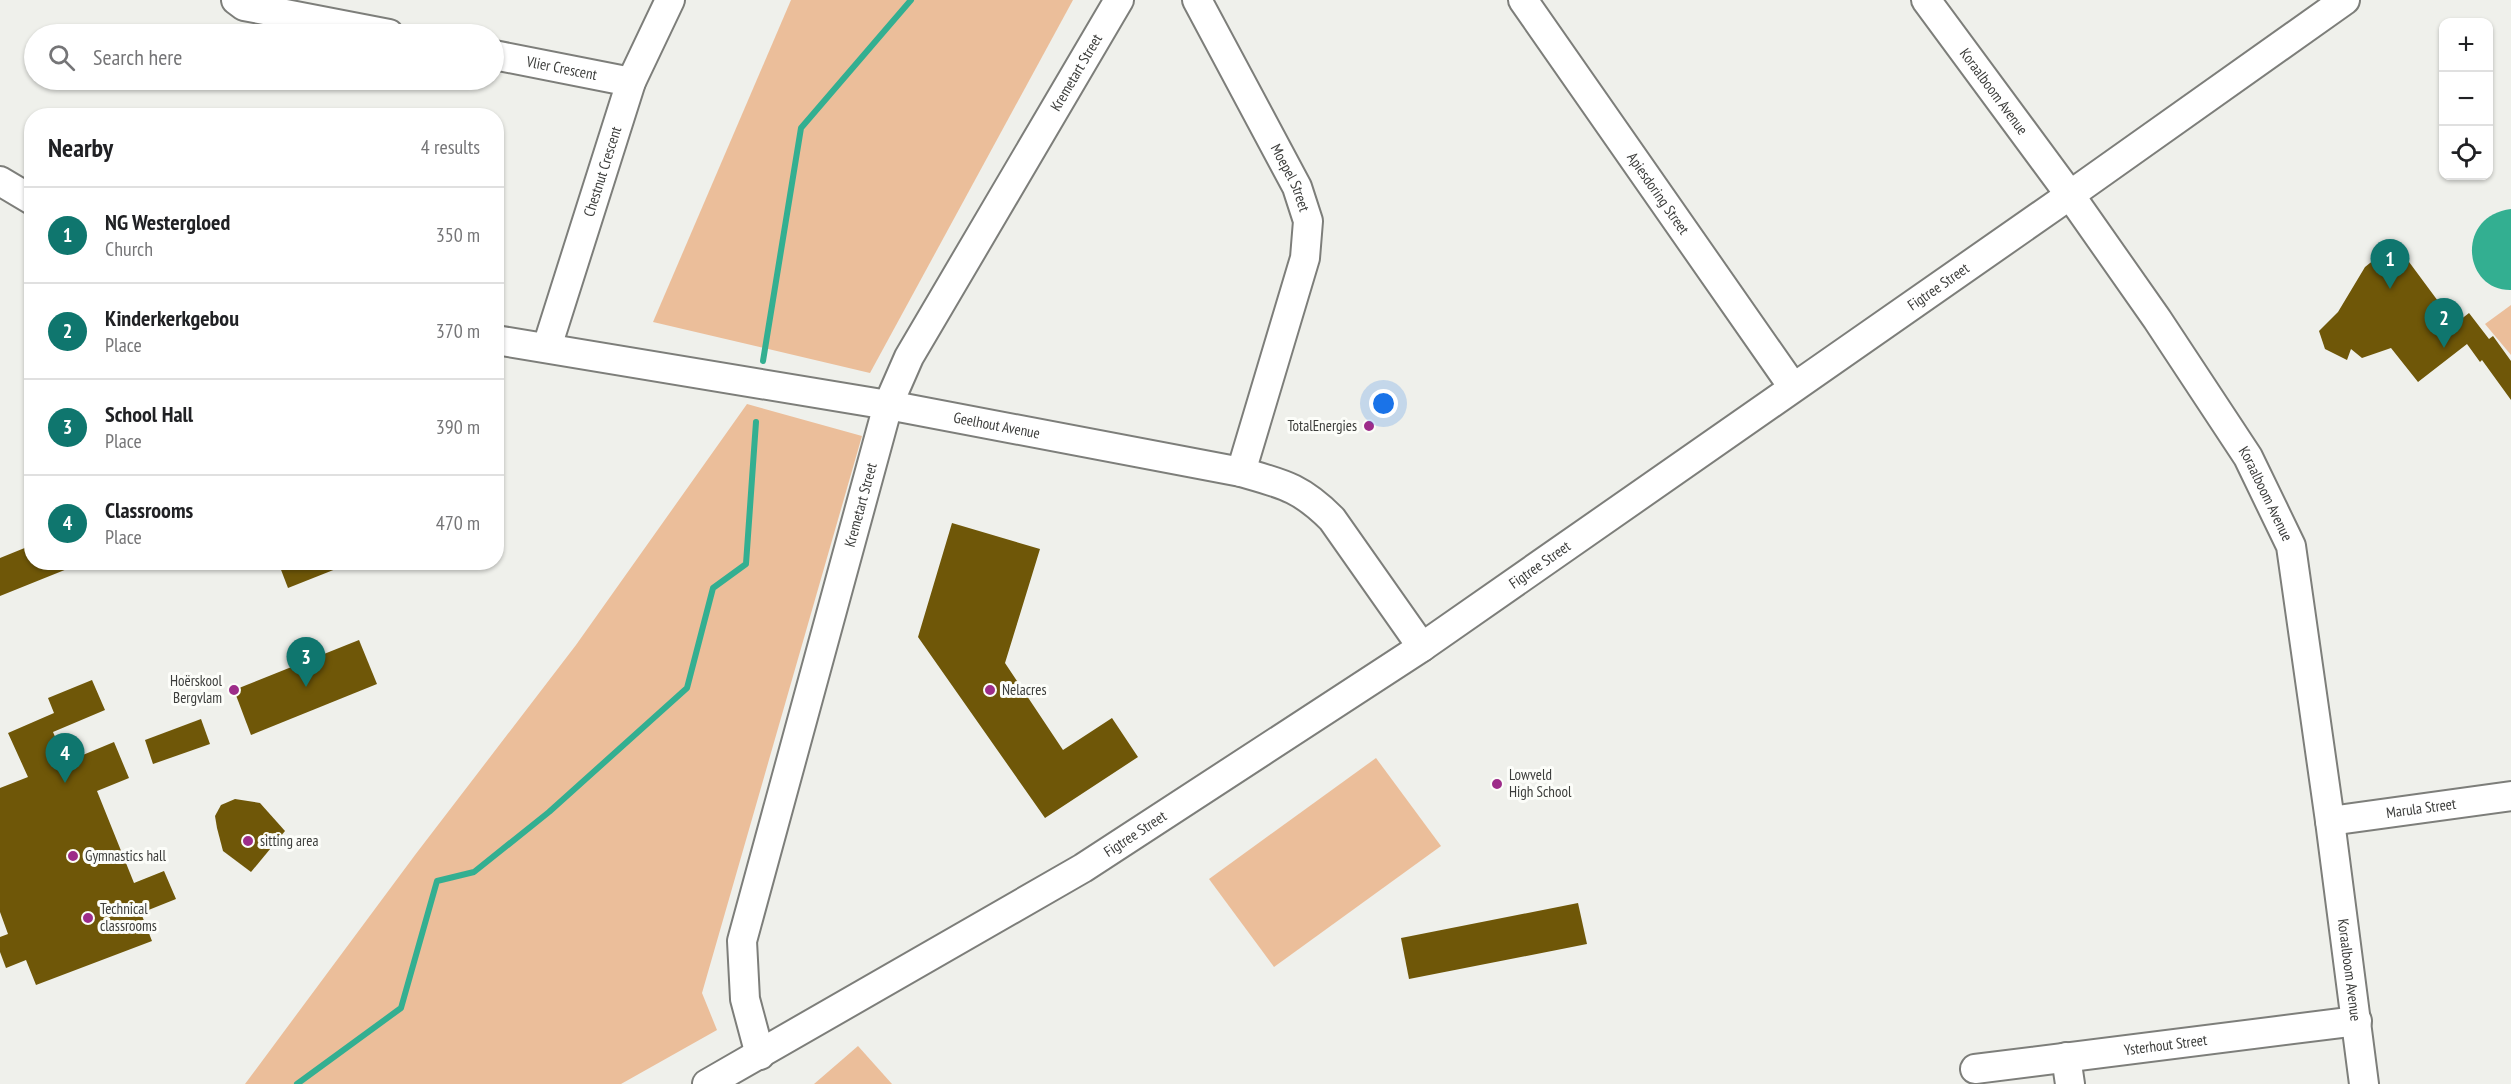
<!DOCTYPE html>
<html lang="en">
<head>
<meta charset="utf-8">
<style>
  :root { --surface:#fff; --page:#f6f6f6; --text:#202124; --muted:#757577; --line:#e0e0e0; --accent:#0f766e }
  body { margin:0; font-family:"PT Sans Narrow",sans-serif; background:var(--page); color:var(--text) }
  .controls { position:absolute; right:18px; top:18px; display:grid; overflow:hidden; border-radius:12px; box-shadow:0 2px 4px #0004 }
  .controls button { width:54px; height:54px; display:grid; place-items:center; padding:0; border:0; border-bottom:2px solid var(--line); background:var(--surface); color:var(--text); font:30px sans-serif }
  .you { position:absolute; left:1384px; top:404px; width:21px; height:21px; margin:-15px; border:4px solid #fff; border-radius:50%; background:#1a73e8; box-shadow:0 0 0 9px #1a73e833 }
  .badge { display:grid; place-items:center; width:39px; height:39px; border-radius:50%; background:var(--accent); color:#fff; font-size:20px; font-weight:700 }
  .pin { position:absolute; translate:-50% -50px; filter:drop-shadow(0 2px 3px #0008) }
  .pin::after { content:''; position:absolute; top:32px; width:21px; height:18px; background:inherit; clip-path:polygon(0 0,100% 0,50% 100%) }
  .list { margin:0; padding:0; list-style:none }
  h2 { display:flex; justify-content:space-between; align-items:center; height:78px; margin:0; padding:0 24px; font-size:26px }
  h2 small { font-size:20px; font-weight:400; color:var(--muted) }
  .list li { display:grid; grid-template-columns:39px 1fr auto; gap:18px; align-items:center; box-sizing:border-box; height:96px; padding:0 24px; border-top:2px solid var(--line) }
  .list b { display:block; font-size:22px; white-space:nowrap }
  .list p { margin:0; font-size:20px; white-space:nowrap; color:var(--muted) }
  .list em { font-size:20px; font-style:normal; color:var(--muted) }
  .icon { flex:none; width:33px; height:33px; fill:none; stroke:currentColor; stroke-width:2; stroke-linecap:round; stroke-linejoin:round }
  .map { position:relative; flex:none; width:2511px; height:1084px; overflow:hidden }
  .search { position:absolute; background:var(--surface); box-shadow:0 2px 4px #0004; left:24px; top:24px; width:480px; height:66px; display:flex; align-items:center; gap:15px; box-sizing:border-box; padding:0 21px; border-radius:33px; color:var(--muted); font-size:22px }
  .panel { position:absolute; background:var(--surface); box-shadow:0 2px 4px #0004; left:24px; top:108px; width:480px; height:462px; border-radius:24px }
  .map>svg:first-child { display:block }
</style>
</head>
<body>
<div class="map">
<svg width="2511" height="1084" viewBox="0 0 2511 1084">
  <rect width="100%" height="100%" fill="#eff0eb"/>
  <!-- green -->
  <g fill="#ebbe9a">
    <path d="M791 0H1073L870 373 653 322Z"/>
    <path d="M2511 305V355L2485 324Z"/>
    <path d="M747 404 862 436 702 993 717 1030 621 1084H245L415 855 576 645Z"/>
    <path d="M1376 758 1441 846 1274 967 1209 879Z"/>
    <path d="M858 1046 892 1084H814Z"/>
  </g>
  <!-- water -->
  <path fill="#33af91" d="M2511 209V290C2463 291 2455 216 2511 209Z"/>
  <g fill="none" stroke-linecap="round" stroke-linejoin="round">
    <!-- stream -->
    <g stroke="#33af91" stroke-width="6">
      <path d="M763 361 801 128 911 0"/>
      <path d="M297 1084 401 1008 437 881 474 872 549 812 687 688 713 588 746 564 756 422"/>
    </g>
  </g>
  <!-- building -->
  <g fill="#6f5708">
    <path d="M2395 243 2455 324 2469 313 2489 339 2493 336 2511 361V400L2482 360 2480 362 2467 344 2418 382 2391 348 2362 358 2351 349 2347 360 2325 349 2319 331 2338 312 2365 267Z"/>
    <path d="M952 523 1040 549 1005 663 1063 750 1112 718 1138 757 1045 818 918 637Z"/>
    <path d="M32 545V562L82 563 0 596V558Z"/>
    <path d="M278 562H351V563L288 588Z"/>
    <path d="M359 640 377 684 251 735 234 690Z"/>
    <path d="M92 680 105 710 53 732 66 762 114 742 129 778 97 791 134 883 164 871 176 899 141 913 152 941 36 985 26 960 6 968 0 952V937L8 934 0 912V788L28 777 8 733 54 713 48 698Z"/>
    <path d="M201 719 210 744 153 764 145 740Z"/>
    <path d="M235 799 260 803 285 831 251 872 223 851 217 828 215 816 221 805Z"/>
    <path d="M1578 903 1587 944 1409 979 1401 938Z"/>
  </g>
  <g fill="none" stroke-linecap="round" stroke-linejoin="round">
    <defs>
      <g id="minor">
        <path d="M236 0 244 6 389 34"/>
        <path id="s1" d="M1197 0 1297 187 1308 221 1305 258 1241 472"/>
        <path id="s2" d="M1523 0 1793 387"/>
        <path id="s3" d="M1926 0 2070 195 2157 319 2248 457 2291 546 2330 821 2364 1084"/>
        <path id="s4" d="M494 55 631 82"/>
        <path d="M0 181 32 200"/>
        <path id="s5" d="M496 340 888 405 1241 472C1283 484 1300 487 1332 519L1422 647"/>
        <path id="s6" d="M547 347 631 82 670 0"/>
        <path id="s7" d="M2330 821 2511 796"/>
        <path id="s8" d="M760 1055 745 999 742 941 888 405 909 357 1119 0"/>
        <path d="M2066 1057 2070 1084"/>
        <path id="s9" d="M1975 1069 2357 1021"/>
        <path id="s10" d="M707 1084 1083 868 1422 647 2070 195 2345 0"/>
      </g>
    </defs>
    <!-- minor casing -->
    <use href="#minor" stroke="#7d7e7a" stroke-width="32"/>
    <!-- minor -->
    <use href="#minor" stroke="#fff" stroke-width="28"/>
  </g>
  <!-- markers -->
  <g fill="#9d2c89" stroke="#fcfdf9" stroke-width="2">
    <circle cx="1369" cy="426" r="6"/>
    <circle cx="234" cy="690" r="6"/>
    <circle cx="990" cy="690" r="6"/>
    <circle cx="1497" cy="784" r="6"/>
    <circle cx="248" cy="841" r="6"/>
    <circle cx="73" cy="856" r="6"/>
    <circle cx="88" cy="918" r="6"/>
  </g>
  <g text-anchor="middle" stroke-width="6" stroke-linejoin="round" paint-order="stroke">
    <!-- street labels -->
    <g font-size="15" fill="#3c3d3b" stroke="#fcfdf9">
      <text dy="5" stroke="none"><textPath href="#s4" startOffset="69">Vlier Crescent</textPath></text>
      <text dy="5" stroke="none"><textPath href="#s8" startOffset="1054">Kremetart Street</textPath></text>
      <text dy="5" stroke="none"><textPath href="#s3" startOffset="114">Koraalboom Avenue</textPath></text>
      <text dy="5" stroke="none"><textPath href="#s6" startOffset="184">Chestnut Crescent</textPath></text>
      <text dy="5" stroke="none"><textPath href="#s1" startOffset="201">Moepel Street</textPath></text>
      <text dy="5" stroke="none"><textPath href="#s2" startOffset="236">Apiesdoring Street</textPath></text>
      <text dy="5" stroke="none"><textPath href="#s10" startOffset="1468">Figtree Street</textPath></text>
      <text dy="5" stroke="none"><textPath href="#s5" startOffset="508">Geelhout Avenue</textPath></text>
      <text dy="5" stroke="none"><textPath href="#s3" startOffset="600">Koraalboom Avenue</textPath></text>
      <text dy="5" stroke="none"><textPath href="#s8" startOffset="568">Kremetart Street</textPath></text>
      <text dy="5" stroke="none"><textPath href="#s10" startOffset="982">Figtree Street</textPath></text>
      <text dy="5" stroke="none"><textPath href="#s7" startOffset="92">Marula Street</textPath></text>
      <text dy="5" stroke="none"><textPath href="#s10" startOffset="496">Figtree Street</textPath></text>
      <text dy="5" stroke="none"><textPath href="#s3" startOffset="1086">Koraalboom Avenue</textPath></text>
      <text dy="5" stroke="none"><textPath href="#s9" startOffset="192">Ysterhout Street</textPath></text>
    </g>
    <!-- poi labels -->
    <g font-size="15" fill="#3c3d3b" stroke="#fcfdf9" text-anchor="start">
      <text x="1357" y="431" text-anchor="end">TotalEnergies</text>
      <text x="222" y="686" text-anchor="end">Hoërskool<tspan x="222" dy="17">Bergvlam</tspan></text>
      <text x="1002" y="695">Nelacres</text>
      <text x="1509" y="780">Lowveld<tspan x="1509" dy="17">High School</tspan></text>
      <text x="260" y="846">sitting area</text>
      <text x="85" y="861">Gymnastics hall</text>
      <text x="100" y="914">Technical<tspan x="100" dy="17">classrooms</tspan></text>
    </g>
  </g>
</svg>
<div class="controls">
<button>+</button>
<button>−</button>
<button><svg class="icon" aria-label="locate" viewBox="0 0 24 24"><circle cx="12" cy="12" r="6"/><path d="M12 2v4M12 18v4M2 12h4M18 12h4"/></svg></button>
</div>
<div class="you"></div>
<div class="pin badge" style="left:2390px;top:289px">1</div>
<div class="pin badge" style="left:2444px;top:348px">2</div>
<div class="pin badge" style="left:306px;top:687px">3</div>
<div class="pin badge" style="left:65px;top:783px">4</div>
<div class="search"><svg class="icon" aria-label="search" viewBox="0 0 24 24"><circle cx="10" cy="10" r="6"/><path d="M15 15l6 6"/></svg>Search here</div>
<section class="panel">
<h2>Nearby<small>4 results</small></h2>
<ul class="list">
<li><span class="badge">1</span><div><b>NG Westergloed</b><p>Church</p></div><em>350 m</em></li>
<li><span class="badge">2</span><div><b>Kinderkerkgebou</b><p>Place</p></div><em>370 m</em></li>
<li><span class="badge">3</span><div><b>School Hall</b><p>Place</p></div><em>390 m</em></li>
<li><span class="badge">4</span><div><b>Classrooms</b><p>Place</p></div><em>470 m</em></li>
</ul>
</section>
</div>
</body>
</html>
